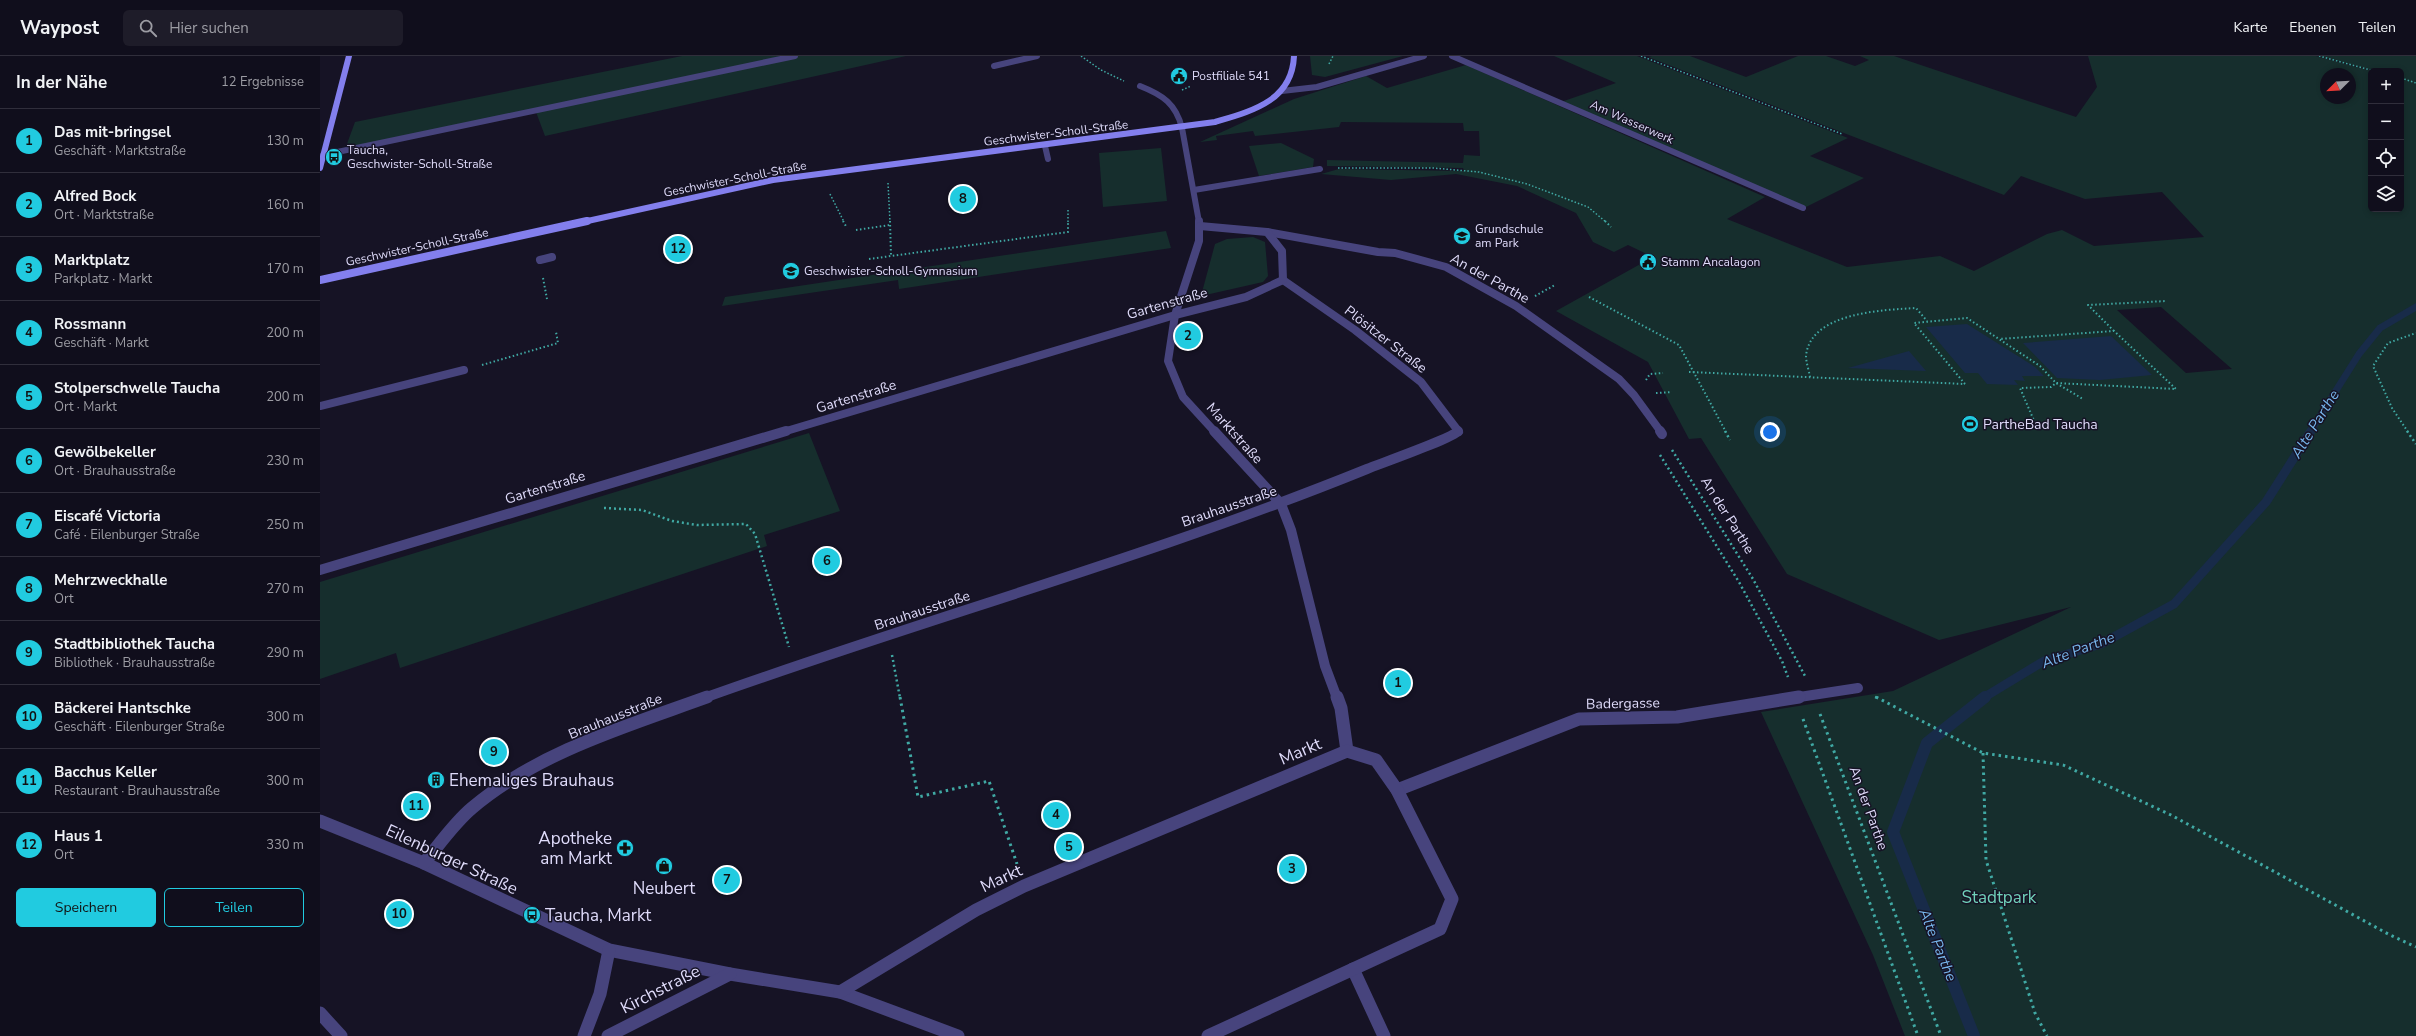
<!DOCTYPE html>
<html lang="de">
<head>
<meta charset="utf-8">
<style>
  :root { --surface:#100e1c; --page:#1e1c29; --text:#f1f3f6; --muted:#9c9ca3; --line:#302e3b; --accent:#21cbe0 }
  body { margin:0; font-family:"Nunito Sans",sans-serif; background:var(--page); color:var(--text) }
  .controls { position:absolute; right:12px; top:12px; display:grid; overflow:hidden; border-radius:6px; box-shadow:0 2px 6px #0003 }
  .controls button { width:36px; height:36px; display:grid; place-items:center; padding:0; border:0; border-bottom:1px solid var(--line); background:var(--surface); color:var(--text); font:20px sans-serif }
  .compass { position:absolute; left:2000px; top:12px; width:36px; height:36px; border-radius:50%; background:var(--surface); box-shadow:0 2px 6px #0003; rotate:246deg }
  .you { position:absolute; left:1450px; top:376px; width:14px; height:14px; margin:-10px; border:3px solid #fff; border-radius:50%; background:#1a73e8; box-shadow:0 0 0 6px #1a73e833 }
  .badge { display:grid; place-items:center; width:26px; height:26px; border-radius:50%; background:var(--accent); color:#111; font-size:13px; font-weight:700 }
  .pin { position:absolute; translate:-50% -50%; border:2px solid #fff; box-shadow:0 1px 4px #0006 }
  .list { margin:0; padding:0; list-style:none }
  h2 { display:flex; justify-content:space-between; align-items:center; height:52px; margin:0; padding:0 16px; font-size:17px }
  h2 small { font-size:13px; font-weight:400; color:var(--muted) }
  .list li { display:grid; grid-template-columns:26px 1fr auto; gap:12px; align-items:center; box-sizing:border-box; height:64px; padding:0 16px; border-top:1px solid var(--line) }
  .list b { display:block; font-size:15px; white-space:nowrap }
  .list p { margin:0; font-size:13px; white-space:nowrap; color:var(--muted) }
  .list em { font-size:13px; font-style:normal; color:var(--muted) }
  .actions { display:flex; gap:8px; padding:12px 16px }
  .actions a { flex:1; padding:9px 0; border:1px solid var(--accent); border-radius:6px; text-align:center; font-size:14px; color:var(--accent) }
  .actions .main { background:var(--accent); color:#111 }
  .icon { flex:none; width:22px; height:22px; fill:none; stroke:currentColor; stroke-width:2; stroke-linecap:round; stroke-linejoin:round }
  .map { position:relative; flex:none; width:2096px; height:980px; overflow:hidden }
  header { display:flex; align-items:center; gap:24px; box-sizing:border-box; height:56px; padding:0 20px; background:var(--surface); border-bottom:1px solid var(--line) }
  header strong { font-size:19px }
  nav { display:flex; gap:22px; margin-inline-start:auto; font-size:14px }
  .search { width:280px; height:36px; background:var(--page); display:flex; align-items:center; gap:10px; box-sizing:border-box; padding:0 14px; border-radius:6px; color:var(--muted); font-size:15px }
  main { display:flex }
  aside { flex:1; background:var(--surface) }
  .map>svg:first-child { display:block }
</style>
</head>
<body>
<header>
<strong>Waypost</strong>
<div class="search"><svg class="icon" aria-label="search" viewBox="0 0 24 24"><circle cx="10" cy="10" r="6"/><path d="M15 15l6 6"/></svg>Hier suchen</div>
<nav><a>Karte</a><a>Ebenen</a><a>Teilen</a></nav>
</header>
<main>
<aside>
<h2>In der Nähe<small>12 Ergebnisse</small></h2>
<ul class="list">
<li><span class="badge">1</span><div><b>Das mit-bringsel</b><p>Geschäft · Marktstraße</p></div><em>130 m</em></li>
<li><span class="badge">2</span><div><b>Alfred Bock</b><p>Ort · Marktstraße</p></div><em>160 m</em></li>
<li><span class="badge">3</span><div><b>Marktplatz</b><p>Parkplatz · Markt</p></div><em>170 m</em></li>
<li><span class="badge">4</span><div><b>Rossmann</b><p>Geschäft · Markt</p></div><em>200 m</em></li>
<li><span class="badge">5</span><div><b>Stolperschwelle Taucha</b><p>Ort · Markt</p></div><em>200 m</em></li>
<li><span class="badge">6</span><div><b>Gewölbekeller</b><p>Ort · Brauhausstraße</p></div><em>230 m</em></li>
<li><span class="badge">7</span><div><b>Eiscafé Victoria</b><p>Café · Eilenburger Straße</p></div><em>250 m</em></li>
<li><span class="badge">8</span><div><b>Mehrzweckhalle</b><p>Ort</p></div><em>270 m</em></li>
<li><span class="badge">9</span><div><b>Stadtbibliothek Taucha</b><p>Bibliothek · Brauhausstraße</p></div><em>290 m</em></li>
<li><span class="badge">10</span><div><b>Bäckerei Hantschke</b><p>Geschäft · Eilenburger Straße</p></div><em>300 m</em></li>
<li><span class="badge">11</span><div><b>Bacchus Keller</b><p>Restaurant · Brauhausstraße</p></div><em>300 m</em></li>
<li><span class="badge">12</span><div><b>Haus 1</b><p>Ort</p></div><em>330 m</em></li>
</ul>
<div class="actions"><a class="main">Speichern</a><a>Teilen</a></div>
</aside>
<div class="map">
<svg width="2096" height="980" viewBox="0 0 2096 980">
  <rect width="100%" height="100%" fill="#161325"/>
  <!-- green -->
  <g fill="#162e2d" fill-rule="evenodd">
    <path d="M362 0H586L225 80 216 56 24 96 35 66Z"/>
    <path d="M990 0H1083L1005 21 992 19Z"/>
    <path d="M1234 0H1317L1528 82 1490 100 1544 122 1486 151 1241 46 1296 27Z"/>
    <path d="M1332 0H1370L1426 21 1478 0H1506L1535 10 1549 4 1540 0H1574L1756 61 1777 31 1768 0H1996L2052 15 2051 153H2081V23L2087 24 2081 22V15H2055L1999 0H2096V980H1585L1553 899 1441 656 1573 635 1751 551 1619 584 1467 518 1381 382 1369 383 1328 306 1236 255 1333 201 1308 189 1294 196 1273 186 1256 157 1197 130 1136 118 1071 124 1001 118 1019 113 1144 115 1143 112 1007 110V104L1143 107 1144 99 1160 100 1159 75H1144L1143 67 1021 66 1019 71 935 80 933 75 896 80 897 84 880 86 974 43 1046 20 1067 32 1146 9 1445 141 1407 163 1527 211 1620 200 1654 215 1727 178 1742 174 1774 190 1884 181 1842 136 1765 143 1701 120 1684 139 1328 1ZM2006 18H2030V42H2006ZM1841 251 1912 313 1866 317 1797 254Z"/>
    <path d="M961 87 994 103 993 111 939 120 929 90Z"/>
    <path d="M841 92 847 145 783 151 779 97Z"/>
    <path d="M846 175 851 192 579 233 578 224 402 250 405 241Z"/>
    <path d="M933 181 945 186 948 220 943 226 881 240 895 188 907 183Z"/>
    <path d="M489 377 520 455 444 479 447 490 80 612 76 597 0 623V526Z"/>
  </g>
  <!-- water -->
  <g fill="#182b49">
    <path d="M1647 268 1715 311 1724 320H1702L1705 325 1694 324 1698 329 1667 328 1658 317H1645L1606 271Z"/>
    <path d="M1791 280 1832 319 1780 324 1737 322 1703 287Z"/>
    <path d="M1589 295 1606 315 1528 312Z"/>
  </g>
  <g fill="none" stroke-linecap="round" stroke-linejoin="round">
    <!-- stream-far2 -->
    <path stroke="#182b49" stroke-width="7" d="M1990 376 2039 298 2060 272 2096 251"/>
    <!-- stream-far1 -->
    <path stroke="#182b49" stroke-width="9" d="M1663 642 1724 605 1781 588 1854 548 1946 446 1991 375"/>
    <!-- stream -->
    <path stroke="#182b49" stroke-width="12" d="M1654 980 1573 776 1607 687 1665 641"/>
    <!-- path-far3 -->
    <g stroke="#40a9a4" stroke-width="1.5" stroke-dasharray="1.5 2" stroke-linecap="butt">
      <path d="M761 0 781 14 804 25"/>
      <path d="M1321 0 1522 78"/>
      <path d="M1999 0 2054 15"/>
      <path d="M1009 8 1013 0"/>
      <path d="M2081 22 2096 27"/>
      <path d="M862 34 871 30"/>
      <path d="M1018 112H1113L1159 116 1207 128 1268 151 1286 166"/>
      <path d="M568 127 570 166"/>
      <path d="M510 138 524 166"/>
      <path d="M748 154V166"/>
    </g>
    <!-- path-far2 -->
    <g stroke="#40a9a4" stroke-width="2" stroke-dasharray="1.5 2.5" stroke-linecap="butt">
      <path d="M523 165 527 172"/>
      <path d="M570 165 571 200"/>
      <path d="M1285 165 1291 171"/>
      <path d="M536 174 570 169"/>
      <path d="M549 203 748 176V165"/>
      <path d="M223 222 227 243"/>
      <path d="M1215 240 1235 229"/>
      <path d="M1269 241 1359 289 1406 376"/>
      <path d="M1794 275 1768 249 1847 245"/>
      <path d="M162 309 238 287 236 276"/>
      <path d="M1369 316 1645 328"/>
      <path d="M1490 321C1489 315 1486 306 1486 300 1490 256 1564 254 1596 252L1607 265"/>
      <path d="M1326 324 1330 318 1343 317"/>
      <path d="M1645 328 1594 267 1647 262 1720 310 1736 327 1856 333 1794 275 1679 283"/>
      <path d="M1336 337 1352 336"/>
      <path d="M1691 367H1715L1700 332 1731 331 1736 327 1763 343"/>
      <path d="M2088 376 2072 352 2053 310 2068 287 2096 277"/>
    </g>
    <!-- path-far1 -->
    <g stroke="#40a9a4" stroke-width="2.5" stroke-dasharray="2 3" stroke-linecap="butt">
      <path d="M1405 375 1410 384"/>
      <path d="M2087 375 2096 388"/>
      <path d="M1352 394 1433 523 1485 620"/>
      <path d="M1340 399 1419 526 1462 605 1468 621"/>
      <path d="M284 452 322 454 352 465 377 469 426 468 435 478 469 591"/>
      <path d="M572 599 580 642"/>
      <path d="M1555 641 1558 642"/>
    </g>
    <!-- path -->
    <g stroke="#40a9a4" stroke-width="3" stroke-dasharray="2.5 4" stroke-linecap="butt">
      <path d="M580 641 598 741 669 725 697 808"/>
      <path d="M1556 641 1663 697 1743 709 1851 759 2070 879 2096 891"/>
      <path d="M1500 658 1621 980"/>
      <path d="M1483 663 1598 980"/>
      <path d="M1663 697 1666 804 1715 957 1727 980"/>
    </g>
    <!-- lane-far3 -->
    <g stroke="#47447d" stroke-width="6">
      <path d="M1132 0 1483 152"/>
      <path d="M820 30C843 39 856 48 862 72"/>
      <path d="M725 90 728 103"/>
      <path d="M3 99 475 0"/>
      <path d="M874 134 1000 113"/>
    </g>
    <!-- lane-far2 -->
    <path stroke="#47447d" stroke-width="8" d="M220 204 232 201"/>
    <!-- lane-far1 -->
    <path stroke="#47447d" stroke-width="10" d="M1473 642 1538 632"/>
    <!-- lane -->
    <g stroke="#47447d" stroke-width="13">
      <path d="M1077 734 1259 663 1357 661 1479 641"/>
      <path d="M1033 913 1064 980"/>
    </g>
    <!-- street-far3 -->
    <g stroke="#47447d" stroke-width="6">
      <path d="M674 10 717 0"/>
      <path d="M962 35 997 31 1104 0"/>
      <path d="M862 72 879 166"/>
    </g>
    <!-- street-far2 -->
    <g stroke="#47447d" stroke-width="8">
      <path d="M879 165V185L855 259 848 305 863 341 895 376"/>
      <path d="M947 176 1058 196 1075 197 1126 211 1196 250 1299 323 1314 339 1341 376"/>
      <path d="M963 224 1035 274 1101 326 1139 376"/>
      <path d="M0 350 144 314"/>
      <path d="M463 376 855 259 926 241 963 224 962 195 947 176 880 170"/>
    </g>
    <!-- street-far1 -->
    <g stroke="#47447d" stroke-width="10">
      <path d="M894 375 961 448 971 474 1005 610 1017 642"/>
      <path d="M1340 375 1342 378"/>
      <path d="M0 514 466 375"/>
      <path d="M384 642C604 563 830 501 1047 413 1062 407 1133 382 1138 375"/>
    </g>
    <!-- street -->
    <g stroke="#47447d" stroke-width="13">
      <path d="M1017 641 1021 652 1027 695"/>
      <path d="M0 765 104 807 289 894 410 918 520 936 638 980"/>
      <path d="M104 807C119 789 134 767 152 752 218 696 307 670 387 641"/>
      <path d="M520 936 656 854 704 830 1027 695 1056 704 1077 734 1132 843 1120 873 888 980"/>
      <path d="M0 957 21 980"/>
      <path d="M264 980 280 938 289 894"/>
      <path d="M288 980 410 918"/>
    </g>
    <!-- secondary-far1 -->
    <g stroke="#837fed" stroke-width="6">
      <path d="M0 112 29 0"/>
      <path d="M263 166 453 124 895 66C932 55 972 45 974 0"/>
    </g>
    <!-- secondary -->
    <path stroke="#837fed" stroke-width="8" d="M0 224 267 165"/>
  </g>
  <!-- icons -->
  <defs>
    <symbol id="civic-disc" viewBox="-11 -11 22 22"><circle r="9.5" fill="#21cbe0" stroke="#161325"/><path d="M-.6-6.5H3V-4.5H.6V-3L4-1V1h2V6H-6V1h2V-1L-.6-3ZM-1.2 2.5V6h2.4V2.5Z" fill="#111"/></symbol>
    <symbol id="bus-disc" viewBox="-11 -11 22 22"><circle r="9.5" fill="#21cbe0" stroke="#161325"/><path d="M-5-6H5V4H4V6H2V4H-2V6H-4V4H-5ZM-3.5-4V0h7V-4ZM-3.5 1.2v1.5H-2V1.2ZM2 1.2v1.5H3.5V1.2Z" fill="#111"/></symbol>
    <symbol id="school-disc" viewBox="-11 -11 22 22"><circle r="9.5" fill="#21cbe0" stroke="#161325"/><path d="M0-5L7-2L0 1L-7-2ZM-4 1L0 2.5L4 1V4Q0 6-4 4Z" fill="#111"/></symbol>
    <symbol id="stadium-disc" viewBox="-11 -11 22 22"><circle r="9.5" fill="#21cbe0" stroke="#161325"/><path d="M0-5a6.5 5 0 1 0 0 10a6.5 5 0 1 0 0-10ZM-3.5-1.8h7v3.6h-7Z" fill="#111"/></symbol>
    <symbol id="building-disc" viewBox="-11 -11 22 22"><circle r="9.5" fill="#21cbe0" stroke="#161325"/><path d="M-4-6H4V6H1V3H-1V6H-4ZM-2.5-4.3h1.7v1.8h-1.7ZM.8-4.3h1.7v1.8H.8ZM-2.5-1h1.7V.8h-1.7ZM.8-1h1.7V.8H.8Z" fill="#111"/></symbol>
    <symbol id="pharmacy-disc" viewBox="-11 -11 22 22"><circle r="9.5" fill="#21cbe0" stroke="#161325"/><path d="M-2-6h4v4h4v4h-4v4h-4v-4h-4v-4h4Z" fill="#111"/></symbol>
    <symbol id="shop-disc" viewBox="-11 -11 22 22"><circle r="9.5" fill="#21cbe0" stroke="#161325"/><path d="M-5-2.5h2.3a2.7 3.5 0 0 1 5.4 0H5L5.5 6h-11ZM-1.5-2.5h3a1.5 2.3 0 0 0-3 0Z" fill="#111"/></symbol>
  </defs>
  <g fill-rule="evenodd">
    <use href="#civic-disc" x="849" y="10" width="20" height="20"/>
    <use href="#bus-disc" x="4" y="91" width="20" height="20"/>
    <use href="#school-disc" x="1132" y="170" width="20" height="20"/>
    <use href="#civic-disc" x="1318" y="196" width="20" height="20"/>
    <use href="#school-disc" x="461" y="205" width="20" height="20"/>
    <use href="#stadium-disc" x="1640" y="358" width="20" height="20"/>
    <use href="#building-disc" x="106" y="714" width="20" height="20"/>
    <use href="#pharmacy-disc" x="295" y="782" width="20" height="20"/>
    <use href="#shop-disc" x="334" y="800" width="20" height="20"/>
    <use href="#bus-disc" x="202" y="849" width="20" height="20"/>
  </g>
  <g text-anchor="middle" stroke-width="3" stroke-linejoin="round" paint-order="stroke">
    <!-- far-poi labels -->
    <g font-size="12" fill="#dfdbfa" stroke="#161325" text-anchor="start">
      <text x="872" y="24">Postfiliale 541</text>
      <text x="27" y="98">Taucha,<tspan x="27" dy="14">Geschwister-Scholl-Straße</tspan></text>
      <text x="1155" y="177">Grundschule<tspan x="1155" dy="14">am Park</tspan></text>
      <text x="1341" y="210">Stamm Ancalagon</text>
      <text x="484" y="219">Geschwister-Scholl-Gymnasium</text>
    </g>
    <!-- far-street labels -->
    <g font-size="12" fill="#dfdbfa" stroke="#161325">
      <text transform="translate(1312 66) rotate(24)" y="4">Am Wasserwerk</text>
      <text transform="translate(736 77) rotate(-7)" y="4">Geschwister-Scholl-Straße</text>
      <text transform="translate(415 123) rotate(-11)" y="4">Geschwister-Scholl-Straße</text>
      <text transform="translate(97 191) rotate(-12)" y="4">Geschwister-Scholl-Straße</text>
    </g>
    <!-- street labels -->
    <g font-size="14" fill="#dfdbfa" stroke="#161325">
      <text transform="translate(1170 222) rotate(29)" y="5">An der Parthe</text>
      <text transform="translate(847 247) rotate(-16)" y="5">Gartenstraße</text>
      <text transform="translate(1066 283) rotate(38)" y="5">Plösitzer Straße</text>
      <text transform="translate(536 340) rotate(-17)" y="5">Gartenstraße</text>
      <text transform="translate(915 377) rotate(48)" y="5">Marktstraße</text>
      <text transform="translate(225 431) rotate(-17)" y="5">Gartenstraße</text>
      <text transform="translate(909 450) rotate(-19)" y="5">Brauhausstraße</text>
      <text transform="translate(1408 459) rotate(58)" y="5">An der Parthe</text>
      <text transform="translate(602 554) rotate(-18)" y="5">Brauhausstraße</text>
      <text transform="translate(1303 647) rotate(-1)" y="5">Badergasse</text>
      <text transform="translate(295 660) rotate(-22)" y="5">Brauhausstraße</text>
      <text transform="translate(1549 752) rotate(70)" y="5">An der Parthe</text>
    </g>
    <!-- poi labels -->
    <g font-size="14" fill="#dfdbfa" stroke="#161325" text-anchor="start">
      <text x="1663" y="373">PartheBad Taucha</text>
    </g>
    <!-- water labels -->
    <g font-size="15" font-style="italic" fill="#77b5ec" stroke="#161325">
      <text transform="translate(1995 368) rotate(-58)" y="5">Alte Parthe</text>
      <text transform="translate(1758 594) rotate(-21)" y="5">Alte Parthe</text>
      <text transform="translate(1618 889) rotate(68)" y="5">Alte Parthe</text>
    </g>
    <!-- near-street labels -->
    <g font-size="17" fill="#dfdbfa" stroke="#161325">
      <text transform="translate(980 695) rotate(-23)" y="6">Markt</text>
      <text transform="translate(132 803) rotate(25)" y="6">Eilenburger Straße</text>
      <text transform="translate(681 822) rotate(-25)" y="6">Markt</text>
      <text transform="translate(340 933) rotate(-27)" y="6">Kirchstraße</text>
    </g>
    <!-- near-poi labels -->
    <g font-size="17" fill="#dfdbfa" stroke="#161325" text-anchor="start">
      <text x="129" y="730">Ehemaliges Brauhaus</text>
      <text x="292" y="788" text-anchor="end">Apotheke<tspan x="292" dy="20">am Markt</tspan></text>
      <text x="344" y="838" text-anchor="middle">Neubert</text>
      <text x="225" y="865">Taucha, Markt</text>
    </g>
    <!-- near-park labels -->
    <g font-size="17" fill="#70d1ba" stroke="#161325">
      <text x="1679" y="847">Stadtpark</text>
    </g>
  </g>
</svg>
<div class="controls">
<button>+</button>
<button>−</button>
<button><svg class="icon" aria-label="locate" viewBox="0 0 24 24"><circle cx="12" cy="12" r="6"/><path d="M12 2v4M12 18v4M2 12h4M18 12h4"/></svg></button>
<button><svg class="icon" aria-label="layers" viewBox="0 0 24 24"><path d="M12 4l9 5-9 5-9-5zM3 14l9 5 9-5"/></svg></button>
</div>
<svg class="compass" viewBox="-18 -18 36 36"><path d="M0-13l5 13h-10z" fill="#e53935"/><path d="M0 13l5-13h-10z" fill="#9c9ca3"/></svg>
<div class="you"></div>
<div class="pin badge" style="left:1078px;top:627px">1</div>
<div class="pin badge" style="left:868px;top:280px">2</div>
<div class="pin badge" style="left:972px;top:813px">3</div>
<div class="pin badge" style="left:736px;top:759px">4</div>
<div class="pin badge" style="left:749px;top:791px">5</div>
<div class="pin badge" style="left:507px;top:505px">6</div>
<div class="pin badge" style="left:407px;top:824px">7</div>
<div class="pin badge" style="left:643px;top:143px">8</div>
<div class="pin badge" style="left:174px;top:696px">9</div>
<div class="pin badge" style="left:79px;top:858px">10</div>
<div class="pin badge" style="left:96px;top:750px">11</div>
<div class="pin badge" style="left:358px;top:193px">12</div>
</div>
</main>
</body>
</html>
